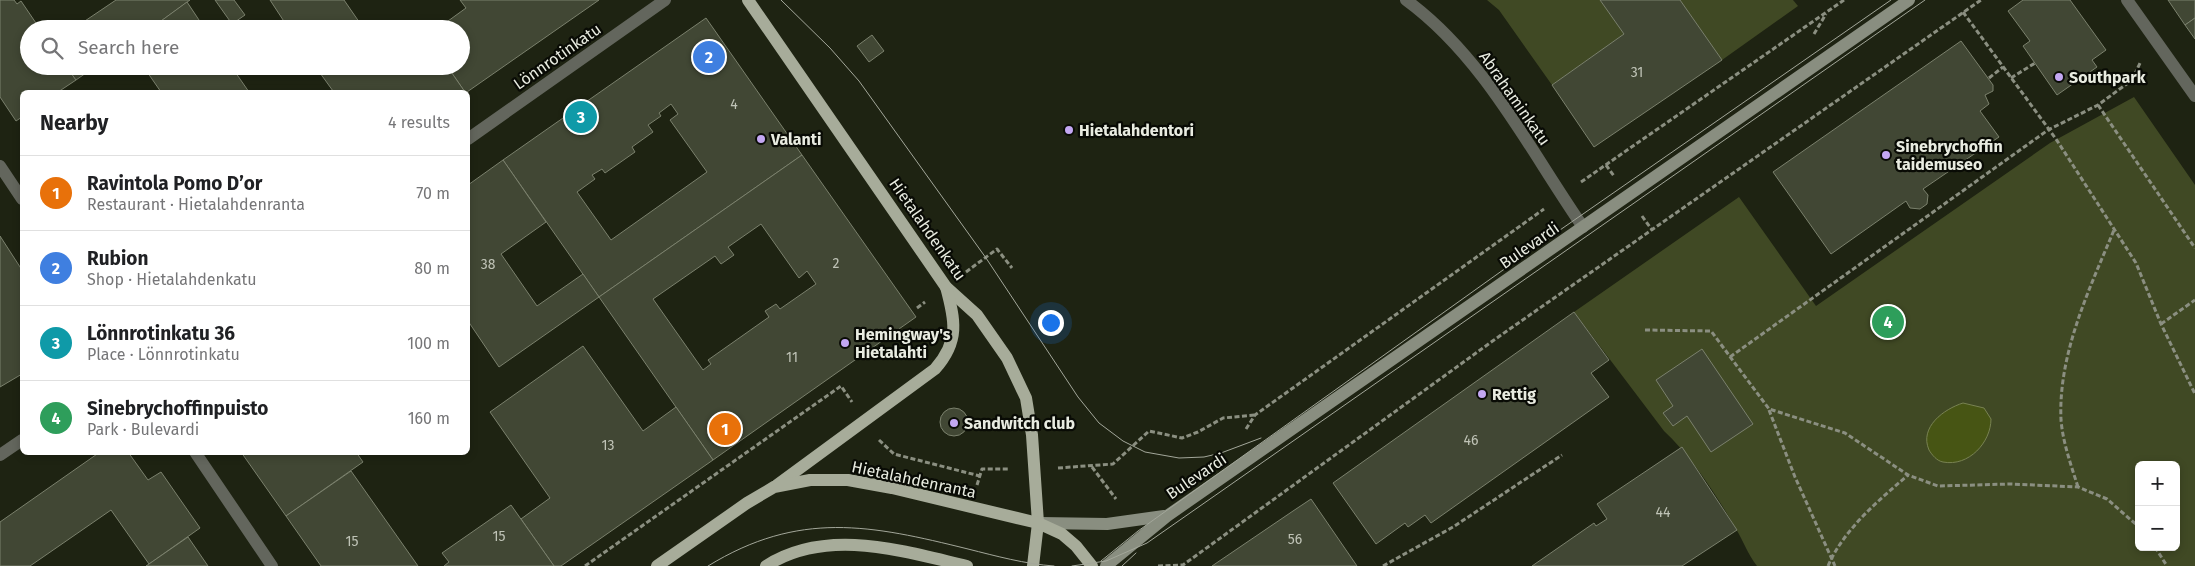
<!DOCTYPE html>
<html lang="en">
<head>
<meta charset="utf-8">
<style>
  :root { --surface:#fff; --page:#f2f2f2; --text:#202124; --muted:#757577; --line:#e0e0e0; --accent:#0f766e }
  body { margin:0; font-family:"Fira Sans",sans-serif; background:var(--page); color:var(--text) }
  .controls { position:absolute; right:15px; bottom:15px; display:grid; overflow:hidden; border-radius:8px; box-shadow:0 2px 8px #0003 }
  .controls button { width:45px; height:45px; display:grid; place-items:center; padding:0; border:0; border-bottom:1px solid var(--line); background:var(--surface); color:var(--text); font:25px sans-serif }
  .you { position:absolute; left:1050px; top:322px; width:18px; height:18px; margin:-12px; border:4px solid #fff; border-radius:50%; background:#1a73e8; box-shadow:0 0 0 8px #1a73e833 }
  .badge { display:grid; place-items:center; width:32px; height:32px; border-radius:50%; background:var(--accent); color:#fff; font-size:16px; font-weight:700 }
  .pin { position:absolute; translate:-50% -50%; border:2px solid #fff; box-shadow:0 1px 5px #0006 }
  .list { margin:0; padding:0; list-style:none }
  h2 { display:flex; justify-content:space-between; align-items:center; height:65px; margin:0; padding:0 20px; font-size:21px }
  h2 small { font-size:16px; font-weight:400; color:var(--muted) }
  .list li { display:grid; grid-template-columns:32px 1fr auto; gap:15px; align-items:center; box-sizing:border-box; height:75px; padding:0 20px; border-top:1px solid var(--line) }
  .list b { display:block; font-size:19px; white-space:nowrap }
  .list p { margin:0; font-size:16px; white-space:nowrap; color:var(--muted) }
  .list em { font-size:16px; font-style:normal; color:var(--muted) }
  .icon { flex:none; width:28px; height:28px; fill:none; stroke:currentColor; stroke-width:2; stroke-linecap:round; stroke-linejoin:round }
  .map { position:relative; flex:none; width:2195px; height:566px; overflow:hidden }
  .search { position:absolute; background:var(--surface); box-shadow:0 2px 8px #0003; left:20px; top:20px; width:450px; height:55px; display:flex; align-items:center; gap:12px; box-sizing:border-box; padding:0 18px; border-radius:28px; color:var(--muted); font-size:19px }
  .panel { position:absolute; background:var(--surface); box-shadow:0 2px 8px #0003; left:20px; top:90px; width:450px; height:365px; border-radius:8px }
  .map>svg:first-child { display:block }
</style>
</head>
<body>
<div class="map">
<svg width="2195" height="566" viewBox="0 0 2195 566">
  <rect width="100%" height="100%" fill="#1e2312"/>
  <!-- green -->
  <g fill="#404924" fill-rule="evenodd">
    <path d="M1487 0H1600L1624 34 1552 85 1499 10Z"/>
    <path d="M1680 0H1793L1798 6 1722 60Z"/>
    <path d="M2134 97 2195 185V566H1757C1747 553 1744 542 1736 529 1718 497 1691 456 1664 431L1574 312 1739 197 1816 306 2050 143ZM2139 465H2176V547H2139Z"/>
  </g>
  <!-- water -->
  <path fill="#475514" stroke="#788252" d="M1963 403 1984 408 1991 419C1991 442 1969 467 1943 462 1937 461 1932 455 1929 450 1919 427 1944 409 1963 403Z"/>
  <!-- building -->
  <g fill="#414734" stroke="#7b816d" fill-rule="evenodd">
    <path d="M0 0H14L17 4 21 1 40 29H29V66H66L76 80 58 92H22V117L16 121 0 97Z"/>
    <path d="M116 0H190L150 29H73Z"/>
    <path d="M215 0H234L245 15 232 24Z"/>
    <path d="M270 0H344L364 29H289Z"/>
    <path d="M460 0H599L467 92H465L447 66H461V29H437L466 8Z"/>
    <path d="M1600 0H1680L1722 60 1594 147 1552 85 1624 34Z"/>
    <path d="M2023 0H2070L2106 50 2092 60 2097 67 2057 95 2023 46 2030 41 2008 11Z"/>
    <path d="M2168 0H2195V18L2185 25Z"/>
    <path d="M187 2 205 29H150Z"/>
    <path d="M706 18 802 155 599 297 503 160ZM671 104 678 114 670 120 707 172 611 240 577 192 595 179 592 175 602 169 605 173 635 152 632 147 653 132 648 125 661 116 659 113Z"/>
    <path d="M2195 18V39L2185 25Z"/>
    <path d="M872 35 884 51 869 62 857 46Z"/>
    <path d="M1961 41 1993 85V91L1985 95 1989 104 1980 111 1999 137 1923 189 1928 195 1927 204 1920 209 1910 208 1906 201 1831 254 1773 172Z"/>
    <path d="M66 66H96L76 80Z"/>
    <path d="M143 66H231L249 92H161Z"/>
    <path d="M315 66H447L465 92H331L333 91Z"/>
    <path d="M802 155 916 317 713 460 599 297ZM761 224 799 278 807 271 816 284 780 309 776 304 765 311 769 317 708 360 711 364 703 370 653 299 715 256 721 264 734 255 728 247Z"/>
    <path d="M503 160 546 222 501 254 537 306 583 274 599 297 499 367 468 321V185Z"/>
    <path d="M0 236 22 270V374L0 387Z"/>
    <path d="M1574 312 1609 360 1591 373 1609 397 1431 523 1425 515 1408 527 1405 523 1376 544 1333 483Z"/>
    <path d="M583 346 643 431 676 407 713 460 561 566H554L521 519 550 498 490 412Z"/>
    <path d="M1702 349 1753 424 1711 452 1687 416 1673 426 1663 413 1673 406 1656 380Z"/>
    <circle cx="954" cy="422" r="14"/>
    <path d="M1682 447 1737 530 1682 566H1532L1594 523 1596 526 1607 519 1597 504Z"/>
    <path d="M100 452H128L148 480 161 472 200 528 149 564 111 510 30 566H0V522Z"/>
    <path d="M241 452H356L363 462 286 516Z"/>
    <path d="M351 471 418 566H321L286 516Z"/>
    <path d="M1311 499 1357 566H1212L1293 511Z"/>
    <path d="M511 505 554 566H444L449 562 442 553Z"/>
    <path d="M188 537 208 566H146L149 564Z"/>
  </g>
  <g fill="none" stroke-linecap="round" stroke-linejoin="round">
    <!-- path -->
    <g stroke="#8b8f81" stroke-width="3" stroke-dasharray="5 2.5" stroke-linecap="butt">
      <path d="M1963 12 2056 139 2136 263 2161 324 2195 394"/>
      <path d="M1814 34 1826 14"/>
      <path d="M1989 78 2003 67"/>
      <path d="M2011 78 2035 63"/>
      <path d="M2098 105 2195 248"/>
      <path d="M1606 165 1614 176"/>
      <path d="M1581 182 1844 0"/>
      <path d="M1642 216 1652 230"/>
      <path d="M966 272 997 249 1012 268"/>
      <path d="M917 308 925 302"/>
      <path d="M2161 324 2195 300"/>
      <path d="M1645 330 1711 331 1769 409 1845 433 1908 475 1938 486 2011 484 2078 487 2107 499 2139 527"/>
      <path d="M1730 357 2048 130 2098 105 2132 80 2141 61"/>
      <path d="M1769 410 1795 477 1835 566"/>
      <path d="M1246 429 1255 415 1544 209"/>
      <path d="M879 440 894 454 980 476"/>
      <path d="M1092 467 1116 499"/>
      <path d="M1058 468 1113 464 1149 431 1182 438 1198 432 1223 418 1255 415"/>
      <path d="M977 485 982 469H1010"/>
      <path d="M2078 487C2071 465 2063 443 2061 420 2058 354 2089 290 2114 230"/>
      <path d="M2155 547 2167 566"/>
      <path d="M585 566 841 386 852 402"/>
      <path d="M1158 566 1183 565 1494 340 1981 0"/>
      <path d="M1383 566 1453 527 1562 455"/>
      <path d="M1828 566C1844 529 1878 501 1908 475"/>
    </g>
    <!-- street -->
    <g stroke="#63665d" stroke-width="12">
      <path d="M1406 0C1484 57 1529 149 1583 227"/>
      <path d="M2127 0 2195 96"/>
      <path d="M468 139 665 0"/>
      <path d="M0 166 22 199"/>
      <path d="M195 452 272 566"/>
      <path d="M0 455 22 440"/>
    </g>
    <!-- secondary -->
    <g stroke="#898e80" stroke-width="12">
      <path d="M1040 523 1107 524 1164 516"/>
      <path d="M1106 566 1167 516 1909 0"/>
    </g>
    <!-- primary -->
    <g stroke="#a7ac9a" stroke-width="12">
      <path d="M748 0 946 287 977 315 1007 358 1026 398 1032 435 1038 523 1033 566"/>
      <path d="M777 485 935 369C960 341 955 320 946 287"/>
      <path d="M657 566 747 503 774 487 810 480H848L892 488 1038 523 1062 534 1076 546 1092 566"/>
      <path d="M766 566C827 527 902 551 967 566"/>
    </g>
    <!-- tram -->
    <g stroke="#a3a79a" stroke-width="1">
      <path d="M781 0 830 48 859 81 986 258 1078 397 1099 423 1123 441 1145 452 1179 458 1204 457 1221 453 1261 438"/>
      <path d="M1101 561 1138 531 1524 255 1891 0"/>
      <path d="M708 566C799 510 871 525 968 549 996 556 1025 564 1054 566"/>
      <path d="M1072 566 1106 561 1147 543 1925 0"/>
      <path d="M1122 566 1136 553"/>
    </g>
  </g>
  <!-- markers -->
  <g fill="#c3a7f2" stroke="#090b05" stroke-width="2">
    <circle cx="2059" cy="77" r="5"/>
    <circle cx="1069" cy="130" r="5"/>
    <circle cx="761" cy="139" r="5"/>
    <circle cx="1886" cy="155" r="5"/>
    <circle cx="845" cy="343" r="5"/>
    <circle cx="1482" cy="394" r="5"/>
    <circle cx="954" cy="423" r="5"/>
  </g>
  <g text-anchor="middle" stroke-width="4.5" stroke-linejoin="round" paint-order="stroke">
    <!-- number labels -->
    <g font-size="14" fill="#bfc3b6">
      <text x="1637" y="77">31</text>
      <text x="734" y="109">4</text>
      <text x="836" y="268">2</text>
      <text x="488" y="269">38</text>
      <text x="792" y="362">11</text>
      <text x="1471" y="445">46</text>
      <text x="608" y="450">13</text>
      <text x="1663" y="517">44</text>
      <text x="499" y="541">15</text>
      <text x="1295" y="544">56</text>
      <text x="352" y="546">15</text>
    </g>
    <!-- street labels -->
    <g font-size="16" fill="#e9ece1" stroke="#090b05">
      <text transform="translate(557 56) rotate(-35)" y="6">Lönnrotinkatu</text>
      <text transform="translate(1515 98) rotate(55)" y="6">Abrahaminkatu</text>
      <text transform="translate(928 229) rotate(55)" y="6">Hietalahdenkatu</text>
      <text transform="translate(1529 245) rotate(-35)" y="6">Bulevardi</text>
      <text transform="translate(1196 476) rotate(-34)" y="6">Bulevardi</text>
      <text transform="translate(914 479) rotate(12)" y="6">Hietalahdenranta</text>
    </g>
    <!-- poi labels -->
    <g font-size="16" font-weight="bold" fill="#e9ece1" stroke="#090b05" text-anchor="start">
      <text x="2069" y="83">Southpark</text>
      <text x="1079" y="136">Hietalahdentori</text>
      <text x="771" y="145">Valanti</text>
      <text x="1896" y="152">Sinebrychoffin<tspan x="1896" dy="18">taidemuseo</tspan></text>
      <text x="855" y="340">Hemingway's<tspan x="855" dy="18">Hietalahti</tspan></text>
      <text x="1492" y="400">Rettig</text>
      <text x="964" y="429">Sandwitch club</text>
    </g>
  </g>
</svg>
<div class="controls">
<button>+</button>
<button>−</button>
</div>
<div class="you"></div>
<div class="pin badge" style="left:725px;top:429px;background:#e8710a">1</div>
<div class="pin badge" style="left:709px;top:57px;background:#3f7fe0">2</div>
<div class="pin badge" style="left:581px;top:117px;background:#0f9aa8">3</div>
<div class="pin badge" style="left:1888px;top:322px;background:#2e9e5b">4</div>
<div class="search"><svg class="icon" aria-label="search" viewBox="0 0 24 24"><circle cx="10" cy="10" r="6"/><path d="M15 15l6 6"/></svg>Search here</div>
<section class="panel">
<h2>Nearby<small>4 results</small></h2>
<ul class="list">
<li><span class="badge" style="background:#e8710a">1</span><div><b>Ravintola Pomo D’or</b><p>Restaurant · Hietalahdenranta</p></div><em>70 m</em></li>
<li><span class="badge" style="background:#3f7fe0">2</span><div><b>Rubion</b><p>Shop · Hietalahdenkatu</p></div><em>80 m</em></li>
<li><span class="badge" style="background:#0f9aa8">3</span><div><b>Lönnrotinkatu 36</b><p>Place · Lönnrotinkatu</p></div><em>100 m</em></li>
<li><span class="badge" style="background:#2e9e5b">4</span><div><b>Sinebrychoffinpuisto</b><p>Park · Bulevardi</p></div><em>160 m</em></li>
</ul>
</section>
</div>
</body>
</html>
